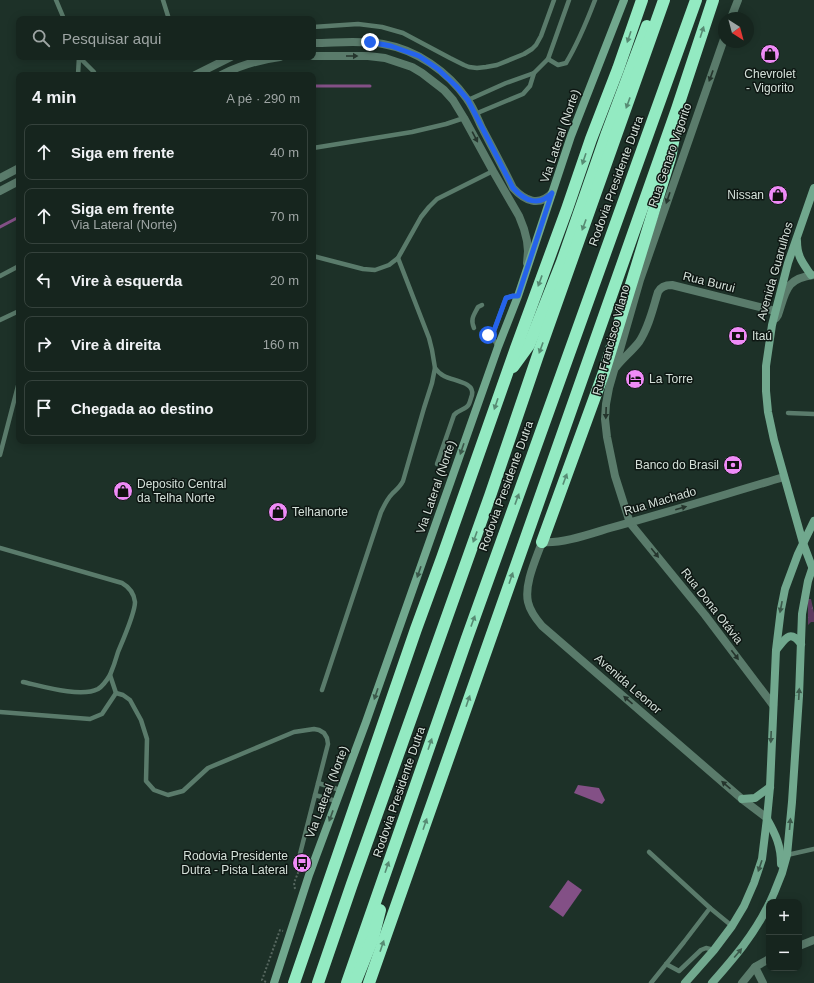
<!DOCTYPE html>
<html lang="pt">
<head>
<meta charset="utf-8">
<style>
  :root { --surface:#16251e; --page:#23312b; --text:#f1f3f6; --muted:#9ea5a4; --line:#35423c }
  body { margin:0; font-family:Arial,sans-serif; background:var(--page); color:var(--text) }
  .controls { position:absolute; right:12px; bottom:12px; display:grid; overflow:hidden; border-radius:8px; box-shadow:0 2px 10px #0003 }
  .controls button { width:36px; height:36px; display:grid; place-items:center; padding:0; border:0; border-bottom:1px solid var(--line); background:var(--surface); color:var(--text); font:20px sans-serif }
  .compass { position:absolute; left:718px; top:12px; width:36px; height:36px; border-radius:50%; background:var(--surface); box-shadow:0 2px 10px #0003; rotate:144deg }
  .stop { position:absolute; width:12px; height:12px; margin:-9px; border:3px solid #2563eb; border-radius:50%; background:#fff }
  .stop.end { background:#2563eb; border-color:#fff; box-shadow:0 1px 4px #0008 }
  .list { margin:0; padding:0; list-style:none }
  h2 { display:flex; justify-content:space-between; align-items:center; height:52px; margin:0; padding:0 16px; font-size:17px }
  h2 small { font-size:13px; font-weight:400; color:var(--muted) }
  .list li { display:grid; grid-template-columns:26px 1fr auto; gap:12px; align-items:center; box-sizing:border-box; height:56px; margin:0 8px 8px; padding:0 8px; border:1px solid var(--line); border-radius:8px }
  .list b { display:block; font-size:15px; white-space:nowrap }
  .list p { margin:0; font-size:13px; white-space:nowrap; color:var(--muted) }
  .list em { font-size:13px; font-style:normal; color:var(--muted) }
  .icon { flex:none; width:22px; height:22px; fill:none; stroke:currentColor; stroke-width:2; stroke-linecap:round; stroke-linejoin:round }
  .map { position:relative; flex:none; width:814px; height:983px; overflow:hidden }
  .search { position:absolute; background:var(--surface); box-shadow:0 2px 10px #0003; left:16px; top:16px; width:300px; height:44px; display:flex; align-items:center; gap:10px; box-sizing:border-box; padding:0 14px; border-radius:8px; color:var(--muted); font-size:15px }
  .panel { position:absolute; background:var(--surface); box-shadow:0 2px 10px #0003; left:16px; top:72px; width:300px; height:372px; border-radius:8px }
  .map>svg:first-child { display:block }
</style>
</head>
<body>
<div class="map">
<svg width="814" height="983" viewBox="0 0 814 983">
  <defs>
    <pattern id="park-crowns" width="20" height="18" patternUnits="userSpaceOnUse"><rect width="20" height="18" fill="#5c3a5f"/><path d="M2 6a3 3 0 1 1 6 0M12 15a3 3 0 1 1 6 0" fill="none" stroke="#725675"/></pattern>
  </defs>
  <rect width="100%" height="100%" fill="#1d3128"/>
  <!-- park -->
  <path fill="url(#park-crowns)" d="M808 599H811L814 613V622H811L808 625Z"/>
  <!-- water -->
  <g fill="#835086">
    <path d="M578 785 599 788 605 800 602 804 574 793Z"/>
    <path d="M568 880 582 890 563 917 549 907Z"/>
  </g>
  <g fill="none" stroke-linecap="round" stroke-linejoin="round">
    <!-- stream -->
    <g stroke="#835086" stroke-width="3">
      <path d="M313 86H370"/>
      <path d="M0 227 19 217"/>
    </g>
    <!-- path -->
    <g stroke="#56675f" stroke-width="2" stroke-dasharray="2 2" stroke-linecap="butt">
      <path d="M295 889 294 883 303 860"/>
      <path d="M266 982 262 980 280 930 283 931"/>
    </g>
    <!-- service -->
    <g stroke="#5a7b6b" stroke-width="4.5">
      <path d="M56 0 64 19"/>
      <path d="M163 0 168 16"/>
      <path d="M313 27 358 24 382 27 403 33 450 58 464 65 469 67 477 68 486 67 497 65 524 54 532 49 536 45 541 36 554 0"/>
      <path d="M79 57 94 72"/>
      <path d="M548 59 558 65 566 63C578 43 587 21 595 0"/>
      <path d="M78 75 79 57"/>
      <path d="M468 100 506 83 534 73 548 59 569 0"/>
      <path d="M475 114 523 94 530 86 534 73"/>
      <path d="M313 148 412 132 446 124 464 118"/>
      <path d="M313 256 363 269 375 270 389 265 398 258 421 217 429 207 437 199 493 171"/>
      <path d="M0 276 19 266"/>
      <path d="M0 320 19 311"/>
      <path d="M474 328C470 319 474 315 478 307L482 305"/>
      <path d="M498 347 492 336 506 298 513 296H518"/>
      <path d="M435 368C438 372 440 374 444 376 453 381 475 382 472 395 471 398 470 402 469 404 466 410 459 409 454 415L437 464"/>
      <path d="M788 413 814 414"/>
      <path d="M0 455 19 382"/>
      <path d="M0 548 122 583C129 587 134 593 135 602 135 613 123 640 118 652 116 659 113 668 110 675 107 680 103 686 98 689 81 698 41 686 23 682"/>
      <path d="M110 675 116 693"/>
      <path d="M322 690 381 512C384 506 387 499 392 494 396 490 400 487 403 481L424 408 432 383 435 368 432 350 429 338 398 258"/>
      <path d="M0 712 90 719 102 714 116 693 123 695 130 700 141 720 147 739 146 781 154 790 168 795 183 791 208 768 294 732 314 729 319 730 324 733 327 738 328 744 300 854"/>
      <path d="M318 783 340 790"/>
      <path d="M315 795 336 801"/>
      <path d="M649 852 710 908 732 926"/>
      <path d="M787 855 814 849"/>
      <path d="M666 964 679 971 701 950 706 948 714 950"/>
      <path d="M651 983 684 942 710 908"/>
    </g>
    <!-- minor -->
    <g stroke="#5a7b6b" stroke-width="8">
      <path d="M799 946 814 940"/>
      <path d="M755 967 763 983"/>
      <path d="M742 983 755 967 769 959"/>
    </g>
    <!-- tertiary -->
    <g stroke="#5a7b6b" stroke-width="8">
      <path d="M731 18 738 0"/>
      <path d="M724 39 640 280 609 388 606 404 605 419 607 437 615 476 630 523 705 615 773 705"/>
      <path d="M313 43C336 43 360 40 383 44 417 50 447 71 467 99 473 107 477 117 481 126 492 147 503 167 513 188 525 201 539 207 552 193"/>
      <path d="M313 56H368L385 58 412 67 422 73 444 90 453 100 464 118 493 171 519 216 524 229 527 241 528 251 527 263"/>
      <path d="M195 75 231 57"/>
      <path d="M221 75C241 65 257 60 280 57"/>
      <path d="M0 178 19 168"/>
      <path d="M0 191 19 181"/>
      <path d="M776 318 778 315C786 291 786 278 814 275"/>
      <path d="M616 367C623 358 632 351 639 342 649 327 653 308 658 292 661 286 666 285 672 285L775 311"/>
      <path d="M767 818 742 799 542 626C536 619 530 611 528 602 524 584 536 559 542 542 562 544 590 534 610 528 669 512 726 494 784 477"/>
    </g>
    <!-- secondary -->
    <g stroke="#71a88e" stroke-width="8">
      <path d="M814 188 788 263 772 325 766 366V391L768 412 774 440 803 543 814 572"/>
      <path d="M797 241C797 257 803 263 811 275"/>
      <path d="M777 649C785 639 790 629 801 644"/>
      <path d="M742 799 755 798 770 787"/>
      <path d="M767 819C776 835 781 846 781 864"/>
      <path d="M770 902 774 893 782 873 787 855 792 802 799 696 802 614 808 581 813 566"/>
      <path d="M274 983 309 875 366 722 498 347 518 296 571 136 624 0"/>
      <path d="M685 983 714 950 732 926 744 906 754 883 762 859 767 818 770 787 776 650 781 609 785 589 798 554 814 521"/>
      <path d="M712 983C734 958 754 935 769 904"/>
    </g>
    <!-- motorway -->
    <g stroke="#93eac2" stroke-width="12">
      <path d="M513 367 529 345 562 262 607 133 647 26"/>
      <path d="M542 542 604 372 670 158 676 127"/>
      <path d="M294 983 416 629 442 558 516 348 567 209 591 139 618 69 642 0"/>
      <path d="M318 983 352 884 490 496 538 355 664 0"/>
      <path d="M347 983 467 638 696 0"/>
      <path d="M355 983 373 938 380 910"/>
      <path d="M369 983 677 109 713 0"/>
    </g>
  </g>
  <!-- one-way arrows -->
  <defs><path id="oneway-solid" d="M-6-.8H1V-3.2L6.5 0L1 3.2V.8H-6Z"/></defs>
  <g fill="#578b73">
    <use href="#oneway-solid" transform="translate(702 32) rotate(-72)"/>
    <use href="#oneway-solid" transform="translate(629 37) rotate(109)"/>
    <use href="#oneway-solid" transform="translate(628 103) rotate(110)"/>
    <use href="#oneway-solid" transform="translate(584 159) rotate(109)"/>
    <use href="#oneway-solid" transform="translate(584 225) rotate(110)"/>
    <use href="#oneway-solid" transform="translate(540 281) rotate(110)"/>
    <use href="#oneway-solid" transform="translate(541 348) rotate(110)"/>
    <use href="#oneway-solid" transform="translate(496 404) rotate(109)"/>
    <use href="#oneway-solid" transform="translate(565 479) rotate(-70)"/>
    <use href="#oneway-solid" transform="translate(517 499) rotate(-70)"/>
    <use href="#oneway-solid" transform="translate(475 537) rotate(110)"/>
    <use href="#oneway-solid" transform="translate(511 578) rotate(-71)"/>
    <use href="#oneway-solid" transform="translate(473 621) rotate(-70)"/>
    <use href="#oneway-solid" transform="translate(468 701) rotate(-71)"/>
    <use href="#oneway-solid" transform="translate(430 744) rotate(-71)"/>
    <use href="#oneway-solid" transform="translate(425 824) rotate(-71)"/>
    <use href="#oneway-solid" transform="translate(387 867) rotate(-71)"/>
    <use href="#oneway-solid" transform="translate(382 946) rotate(-71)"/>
  </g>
  <g fill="#25352d">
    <use href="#oneway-solid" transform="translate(352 56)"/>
    <use href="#oneway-solid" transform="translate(711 76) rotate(110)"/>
    <use href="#oneway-solid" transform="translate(475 137) rotate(62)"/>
    <use href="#oneway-solid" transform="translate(668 198) rotate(109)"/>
    <use href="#oneway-solid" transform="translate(606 413) rotate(92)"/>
    <use href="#oneway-solid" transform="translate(681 508) rotate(-16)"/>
    <use href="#oneway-solid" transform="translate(655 553) rotate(51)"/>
    <use href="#oneway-solid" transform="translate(735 655) rotate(53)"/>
    <use href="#oneway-solid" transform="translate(628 700) rotate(-139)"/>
    <use href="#oneway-solid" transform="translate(726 785) rotate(-139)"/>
  </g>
  <g fill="#3b584a">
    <use href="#oneway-solid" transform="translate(462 449) rotate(109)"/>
    <use href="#oneway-solid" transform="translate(419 572) rotate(109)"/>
    <use href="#oneway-solid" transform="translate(781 607) rotate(101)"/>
    <use href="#oneway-solid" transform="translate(376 694) rotate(109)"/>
    <use href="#oneway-solid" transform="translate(799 694) rotate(-87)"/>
    <use href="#oneway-solid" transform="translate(771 737) rotate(92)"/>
    <use href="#oneway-solid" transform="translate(331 816) rotate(110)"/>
    <use href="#oneway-solid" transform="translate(790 824) rotate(-85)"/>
    <use href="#oneway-solid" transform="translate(760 866) rotate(109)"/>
    <use href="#oneway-solid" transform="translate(738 953) rotate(-50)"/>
  </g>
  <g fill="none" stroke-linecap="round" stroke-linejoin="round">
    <!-- route -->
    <path stroke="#2563eb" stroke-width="5" d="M370 42 391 46 419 56 438 69 456 86 468 100 513 188C525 201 539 207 552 193L518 296H513L506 298 492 336 488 335"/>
  </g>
  <!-- icons -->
  <defs>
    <symbol id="shop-disc" viewBox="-11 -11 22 22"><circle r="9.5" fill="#ef8bf7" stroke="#0e1713"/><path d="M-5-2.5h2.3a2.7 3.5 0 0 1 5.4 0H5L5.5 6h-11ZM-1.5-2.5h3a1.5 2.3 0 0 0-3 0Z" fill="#111"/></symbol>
    <symbol id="bank-disc" viewBox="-11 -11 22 22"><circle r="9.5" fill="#ef8bf7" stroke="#0e1713"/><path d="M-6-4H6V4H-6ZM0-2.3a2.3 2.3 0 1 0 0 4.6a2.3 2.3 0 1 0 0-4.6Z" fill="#111"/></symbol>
    <symbol id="hotel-disc" viewBox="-11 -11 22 22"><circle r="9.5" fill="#ef8bf7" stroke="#0e1713"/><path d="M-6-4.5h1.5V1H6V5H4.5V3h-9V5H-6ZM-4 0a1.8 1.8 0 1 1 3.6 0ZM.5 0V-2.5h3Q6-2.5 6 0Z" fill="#111"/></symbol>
    <symbol id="bus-disc" viewBox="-11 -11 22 22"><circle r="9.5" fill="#ef8bf7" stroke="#0e1713"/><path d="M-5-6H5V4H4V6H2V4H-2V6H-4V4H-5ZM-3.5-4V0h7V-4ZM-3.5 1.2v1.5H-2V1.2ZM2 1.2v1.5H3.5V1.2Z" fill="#111"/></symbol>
  </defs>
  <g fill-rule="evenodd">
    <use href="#shop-disc" x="759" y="43" width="22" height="22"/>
    <use href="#shop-disc" x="767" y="184" width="22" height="22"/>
    <use href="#bank-disc" x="727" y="325" width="22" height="22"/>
    <use href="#hotel-disc" x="624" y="368" width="22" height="22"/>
    <use href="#bank-disc" x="722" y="454" width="22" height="22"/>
    <use href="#shop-disc" x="112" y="480" width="22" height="22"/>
    <use href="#shop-disc" x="267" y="501" width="22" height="22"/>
    <use href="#bus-disc" x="291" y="852" width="22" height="22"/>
  </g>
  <g text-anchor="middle" stroke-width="3" stroke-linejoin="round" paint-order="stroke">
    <!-- poi labels -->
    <g font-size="12" fill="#d4e0d9" stroke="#0e1713" text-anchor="start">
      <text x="770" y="78" text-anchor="middle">Chevrolet<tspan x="770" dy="14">- Vigorito</tspan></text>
      <text x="764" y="199" text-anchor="end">Nissan</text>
      <text x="752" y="340">Itaú</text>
      <text x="649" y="383">La Torre</text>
      <text x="719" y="469" text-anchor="end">Banco do Brasil</text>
      <text x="137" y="488">Deposito Central<tspan x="137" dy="14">da Telha Norte</tspan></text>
      <text x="292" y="516">Telhanorte</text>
      <text x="288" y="860" text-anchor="end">Rodovia Presidente<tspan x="288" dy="14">Dutra - Pista Lateral</tspan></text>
    </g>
    <!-- street labels -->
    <g font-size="12" fill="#d4e0d9" stroke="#0e1713">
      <text transform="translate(560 136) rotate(-71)" y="4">Via Lateral (Norte)</text>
      <text transform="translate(670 155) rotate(-71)" y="4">Rua Genaro Vigorito</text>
      <text transform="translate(616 181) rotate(-70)" y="4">Rodovia Presidente Dutra</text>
      <text transform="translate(775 271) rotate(-74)" y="4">Avenida Guarulhos</text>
      <text transform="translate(709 282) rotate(14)" y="4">Rua Burui</text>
      <text transform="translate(611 340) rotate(-75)" y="4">Rua Francisco Vilano</text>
      <text transform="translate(506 486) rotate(-70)" y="4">Rodovia Presidente Dutra</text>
      <text transform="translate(436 487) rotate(-71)" y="4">Via Lateral (Norte)</text>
      <text transform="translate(660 501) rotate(-16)" y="4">Rua Machado</text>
      <text transform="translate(712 606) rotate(52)" y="4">Rua Dona Otávia</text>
      <text transform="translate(628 684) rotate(41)" y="4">Avenida Leonor</text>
      <text transform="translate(327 792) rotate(-69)" y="4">Via Lateral (Norte)</text>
      <text transform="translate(399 792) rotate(-71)" y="4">Rodovia Presidente Dutra</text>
    </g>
  </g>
</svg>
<div class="controls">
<button>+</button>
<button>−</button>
</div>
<svg class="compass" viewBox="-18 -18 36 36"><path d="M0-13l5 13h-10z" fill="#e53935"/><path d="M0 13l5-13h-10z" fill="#9ea5a4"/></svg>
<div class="stop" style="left:488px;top:335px"></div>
<div class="stop end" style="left:370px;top:42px"></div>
<div class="search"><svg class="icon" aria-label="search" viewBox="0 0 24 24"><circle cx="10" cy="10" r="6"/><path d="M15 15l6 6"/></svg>Pesquisar aqui</div>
<section class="panel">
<h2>4 min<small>A pé · 290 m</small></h2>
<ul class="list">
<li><svg class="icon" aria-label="ahead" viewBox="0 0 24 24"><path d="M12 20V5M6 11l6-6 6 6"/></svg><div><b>Siga em frente</b></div><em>40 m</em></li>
<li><svg class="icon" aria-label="ahead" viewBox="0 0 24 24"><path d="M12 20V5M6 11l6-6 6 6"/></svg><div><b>Siga em frente</b><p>Via Lateral (Norte)</p></div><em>70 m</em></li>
<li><svg class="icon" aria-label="left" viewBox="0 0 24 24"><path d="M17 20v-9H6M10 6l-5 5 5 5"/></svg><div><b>Vire à esquerda</b></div><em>20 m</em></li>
<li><svg class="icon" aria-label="right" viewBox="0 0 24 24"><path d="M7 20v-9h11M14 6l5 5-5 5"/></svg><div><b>Vire à direita</b></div><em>160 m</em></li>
<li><svg class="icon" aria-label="arrive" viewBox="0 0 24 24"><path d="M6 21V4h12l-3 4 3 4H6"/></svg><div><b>Chegada ao destino</b></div></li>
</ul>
</section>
</div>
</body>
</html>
